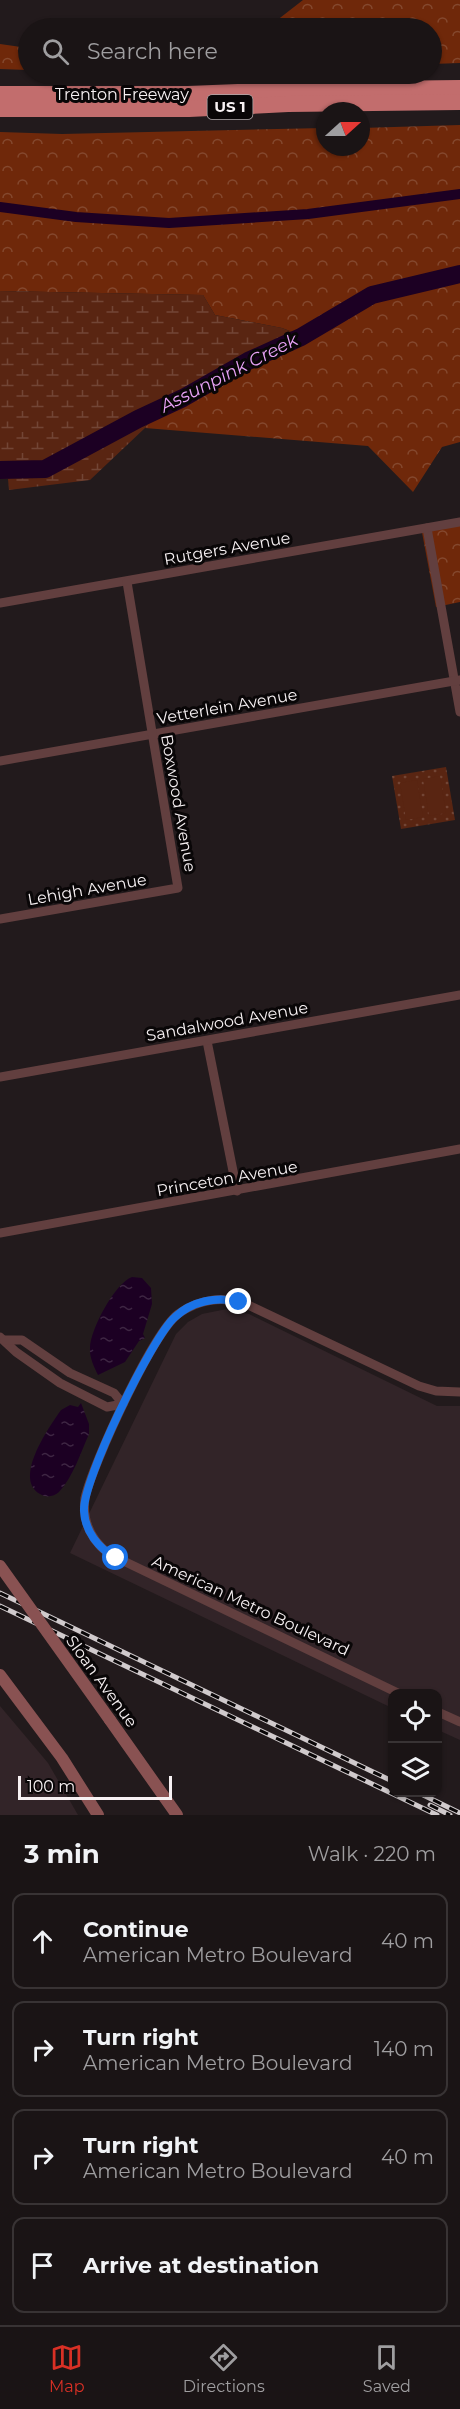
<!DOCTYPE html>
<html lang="en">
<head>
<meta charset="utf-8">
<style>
  :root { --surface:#1a1415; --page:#272122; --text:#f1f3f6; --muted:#9f9ea0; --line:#383334; --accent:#d93025 }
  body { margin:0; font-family:Montserrat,sans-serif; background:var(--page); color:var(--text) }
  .controls { position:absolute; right:18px; bottom:18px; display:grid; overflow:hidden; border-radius:12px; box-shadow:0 2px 4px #0004 }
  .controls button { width:54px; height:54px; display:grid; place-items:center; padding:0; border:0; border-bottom:2px solid var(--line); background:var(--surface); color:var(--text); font:30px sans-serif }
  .compass { position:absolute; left:316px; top:102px; width:54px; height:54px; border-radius:50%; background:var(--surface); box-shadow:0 2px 4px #0004; rotate:69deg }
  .scale { position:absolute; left:18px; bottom:15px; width:154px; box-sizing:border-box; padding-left:6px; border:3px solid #f7f1f3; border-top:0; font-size:16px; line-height:21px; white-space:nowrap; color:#f7f1f3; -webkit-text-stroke:4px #090607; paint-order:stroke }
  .stop { position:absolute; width:18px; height:18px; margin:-14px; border:4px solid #1a73e8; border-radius:50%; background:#fff }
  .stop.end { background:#1a73e8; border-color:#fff; box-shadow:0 2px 6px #0008 }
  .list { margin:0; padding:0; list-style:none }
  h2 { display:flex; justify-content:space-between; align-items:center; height:78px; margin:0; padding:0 24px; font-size:26px }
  h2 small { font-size:20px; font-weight:400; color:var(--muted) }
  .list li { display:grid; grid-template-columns:39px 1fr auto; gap:18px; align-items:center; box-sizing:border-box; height:96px; margin:0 12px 12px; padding:0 12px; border:2px solid var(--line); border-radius:12px }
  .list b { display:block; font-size:22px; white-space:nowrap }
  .list p { margin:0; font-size:20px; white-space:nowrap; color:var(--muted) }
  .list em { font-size:20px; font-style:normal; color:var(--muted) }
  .icon { flex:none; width:33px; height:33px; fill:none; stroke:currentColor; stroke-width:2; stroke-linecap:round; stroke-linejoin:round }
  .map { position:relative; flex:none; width:460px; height:1815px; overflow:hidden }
  .search { position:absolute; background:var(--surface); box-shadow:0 2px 4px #0004; left:18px; right:18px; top:18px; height:66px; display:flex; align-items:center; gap:15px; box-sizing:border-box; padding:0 21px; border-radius:33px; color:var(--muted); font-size:22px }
  .sheet { height:510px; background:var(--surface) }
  nav { display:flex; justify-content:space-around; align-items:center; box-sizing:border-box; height:84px; border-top:2px solid var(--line); background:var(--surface); font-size:16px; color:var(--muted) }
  nav a { display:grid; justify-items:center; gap:3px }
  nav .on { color:var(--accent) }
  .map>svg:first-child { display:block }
</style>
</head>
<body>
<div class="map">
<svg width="460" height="1815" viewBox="0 0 460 1815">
  <defs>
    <pattern id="green-dots" width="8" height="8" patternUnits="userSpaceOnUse" patternTransform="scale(1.5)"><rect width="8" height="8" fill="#592512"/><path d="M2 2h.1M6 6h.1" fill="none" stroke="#724535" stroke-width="1.8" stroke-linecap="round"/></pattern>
    <pattern id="forest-crowns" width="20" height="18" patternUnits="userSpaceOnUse" patternTransform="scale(1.5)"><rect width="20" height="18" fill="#6f280a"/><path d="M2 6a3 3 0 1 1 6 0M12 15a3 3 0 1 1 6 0" fill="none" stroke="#84482e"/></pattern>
    <pattern id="wetland-marsh" width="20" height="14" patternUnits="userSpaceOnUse" patternTransform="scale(1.5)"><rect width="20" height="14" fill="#592512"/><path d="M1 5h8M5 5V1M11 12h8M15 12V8" fill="none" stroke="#724535"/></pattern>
    <pattern id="water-ripples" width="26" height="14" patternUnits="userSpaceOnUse" patternTransform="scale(1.5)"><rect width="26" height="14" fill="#1c0023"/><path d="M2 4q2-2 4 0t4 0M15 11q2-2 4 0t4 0" fill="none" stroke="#3e2643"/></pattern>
  </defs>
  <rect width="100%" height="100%" fill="#221a1c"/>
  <!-- built -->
  <g fill="#322428">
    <path d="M227 1309 249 1314 437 1406H460V1740L438 1730V1694H392V1708L70 1553 176 1334 188 1322 202 1314Z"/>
    <path d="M0 1706 48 1763 78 1815H0Z"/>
  </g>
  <!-- green -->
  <path fill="url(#green-dots)" d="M446 767 455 820 401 829 392 776Z"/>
  <!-- forest -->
  <g fill="url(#forest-crowns)">
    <path d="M303 0H460V63L432 64V28H267Z"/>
    <path d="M0 44 28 48V70L0 69Z"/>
    <path d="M460 125V442L442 447 413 492 368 446 145 428 161 403 199 380 243 374 306 337 282 328 215 315 203 295 0 291V132L62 134 325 128V147H361V128Z"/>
    <path d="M460 521V602L436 607 421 527Z"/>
  </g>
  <!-- wetland -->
  <path fill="url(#wetland-marsh)" d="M0 291 203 295 215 315 282 328 307 338 243 374 199 380 161 403 145 428 90 480 9 490 8 479H0Z"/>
  <!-- pitch -->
  <g fill="#592512">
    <path d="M440 776 446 813 429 816 423 779Z"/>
    <path d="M417 780 423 817 406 820 400 783Z"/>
  </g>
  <!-- water -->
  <g fill="url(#water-ripples)">
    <path d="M132 1277 142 1278 151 1288 152 1304 143 1334 145 1338 139 1341 125 1362 98 1375C95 1369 89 1357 90 1348 90 1330 115 1283 132 1277Z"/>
    <path d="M81 1403 89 1424V1434C81 1452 73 1477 59 1492 55 1496 47 1498 42 1495 11 1481 49 1427 61 1410L70 1405 78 1407Z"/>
  </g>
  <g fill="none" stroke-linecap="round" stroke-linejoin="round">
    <!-- canal -->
    <path stroke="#1c0023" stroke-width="10" d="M0 207 76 217 169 223 308 214 460 194"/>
    <!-- river -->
    <path stroke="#1c0023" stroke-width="18" d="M0 470 45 469 138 419 183 398 248 361 301 337 372 295 460 274"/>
    <!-- minor -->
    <g stroke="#623f3f" stroke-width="9">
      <path d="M427 528 460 712"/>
      <path d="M0 603 460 522"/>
      <path d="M0 761 460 680"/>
      <path d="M0 919 178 888 127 582"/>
      <path d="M207 1041 237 1191"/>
      <path d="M0 1077 460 995"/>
      <path d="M0 1233 460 1149"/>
      <path d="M0 1337 16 1352 60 1383 107 1407 123 1404"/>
      <path d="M5 1340H22L70 1373 114 1393 123 1404"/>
      <path d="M400 1694 109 1554C91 1540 82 1522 85 1498 93 1463 152 1335 178 1314 197 1300 221 1296 244 1303L419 1386 436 1391 460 1392"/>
      <path d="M438 1712 460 1722"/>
    </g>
    <!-- secondary -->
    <g stroke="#895252" stroke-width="12">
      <path d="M0 1675 62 1758 98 1815"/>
      <path d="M110 1720 177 1815"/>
    </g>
    <!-- motorway -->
    <g stroke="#c26d6d" stroke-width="16">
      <path d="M0 94H188L287 90 460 88"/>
      <path d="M0 109H189L288 104 460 102"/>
    </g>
    <defs>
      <g id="rail">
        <path d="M0 1593 392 1781"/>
        <path d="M0 1606 437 1815"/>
        <path d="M417 1792 460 1813"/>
        <path d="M430 1805 450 1815"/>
      </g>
    </defs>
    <!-- rail casing -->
    <use href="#rail" stroke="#d0cacc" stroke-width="5"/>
    <!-- rail -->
    <use href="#rail" stroke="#090607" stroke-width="3" stroke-dasharray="9" stroke-linecap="butt"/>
    <!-- secondary-bridge -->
    <path stroke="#895252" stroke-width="12" d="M0 1566 110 1720"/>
  </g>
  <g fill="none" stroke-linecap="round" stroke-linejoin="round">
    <!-- route -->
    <path stroke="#1a73e8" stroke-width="8" d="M116 1558C98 1548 85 1531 84 1511 82 1481 152 1337 175 1317 192 1301 217 1296 239 1302"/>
  </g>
  <g text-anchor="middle" stroke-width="6" stroke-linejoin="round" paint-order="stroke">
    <!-- shield labels -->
    <rect fill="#090607" stroke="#b0aaac" stroke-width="1.5" x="207.5" y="95" width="45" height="24" rx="4.5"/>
    <g font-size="15" font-weight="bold" fill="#f7f1f3">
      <text x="230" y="112">US 1</text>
    </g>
    <!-- street labels -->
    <g font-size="16" fill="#f7f1f3" stroke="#090607">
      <text x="122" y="100">Trenton Freeway</text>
      <text transform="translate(227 548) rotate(-10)" y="6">Rutgers Avenue</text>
      <text transform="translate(227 706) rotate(-10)" y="6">Vetterlein Avenue</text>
      <text transform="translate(179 803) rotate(80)" y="6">Boxwood Avenue</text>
      <text transform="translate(87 889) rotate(-10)" y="6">Lehigh Avenue</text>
      <text transform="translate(227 1021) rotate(-10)" y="6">Sandalwood Avenue</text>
      <text transform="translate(227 1178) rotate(-10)" y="6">Princeton Avenue</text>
      <text transform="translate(251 1605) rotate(25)" y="6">American Metro Boulevard</text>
      <text transform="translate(102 1681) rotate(54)" y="6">Sloan Avenue</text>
    </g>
    <!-- water labels -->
    <g font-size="18" font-style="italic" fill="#e9a2f7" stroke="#090607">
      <text transform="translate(229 373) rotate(-27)" y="6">Assunpink Creek</text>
    </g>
  </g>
</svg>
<div class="controls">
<button><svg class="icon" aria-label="locate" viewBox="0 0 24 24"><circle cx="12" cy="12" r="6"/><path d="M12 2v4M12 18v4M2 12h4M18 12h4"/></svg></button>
<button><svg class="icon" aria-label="layers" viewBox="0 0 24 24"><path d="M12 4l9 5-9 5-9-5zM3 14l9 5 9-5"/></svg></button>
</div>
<svg class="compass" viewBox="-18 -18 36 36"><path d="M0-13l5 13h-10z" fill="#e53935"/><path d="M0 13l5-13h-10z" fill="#9f9ea0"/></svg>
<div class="scale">100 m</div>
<div class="stop" style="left:116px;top:1558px"></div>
<div class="stop end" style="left:239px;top:1302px"></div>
<div class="search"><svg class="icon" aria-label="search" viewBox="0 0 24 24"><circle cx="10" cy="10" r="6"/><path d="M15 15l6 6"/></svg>Search here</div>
</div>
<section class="sheet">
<h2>3 min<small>Walk · 220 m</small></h2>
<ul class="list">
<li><svg class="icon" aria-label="ahead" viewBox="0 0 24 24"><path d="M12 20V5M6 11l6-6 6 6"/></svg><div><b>Continue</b><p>American Metro Boulevard</p></div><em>40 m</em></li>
<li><svg class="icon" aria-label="right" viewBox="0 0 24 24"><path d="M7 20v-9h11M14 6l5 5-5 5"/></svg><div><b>Turn right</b><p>American Metro Boulevard</p></div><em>140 m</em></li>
<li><svg class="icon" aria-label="right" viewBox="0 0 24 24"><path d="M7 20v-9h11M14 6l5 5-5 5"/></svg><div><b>Turn right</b><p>American Metro Boulevard</p></div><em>40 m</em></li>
<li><svg class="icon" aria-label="arrive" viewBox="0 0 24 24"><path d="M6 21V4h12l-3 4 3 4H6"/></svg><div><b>Arrive at destination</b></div></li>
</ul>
</section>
<nav>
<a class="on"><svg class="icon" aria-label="map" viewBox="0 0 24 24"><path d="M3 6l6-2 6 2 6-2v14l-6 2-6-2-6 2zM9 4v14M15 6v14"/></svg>Map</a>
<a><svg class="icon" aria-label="directions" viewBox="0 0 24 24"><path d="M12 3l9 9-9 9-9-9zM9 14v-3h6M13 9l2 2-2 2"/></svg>Directions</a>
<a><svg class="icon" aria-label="saved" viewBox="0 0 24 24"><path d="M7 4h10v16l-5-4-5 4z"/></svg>Saved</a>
</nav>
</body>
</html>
